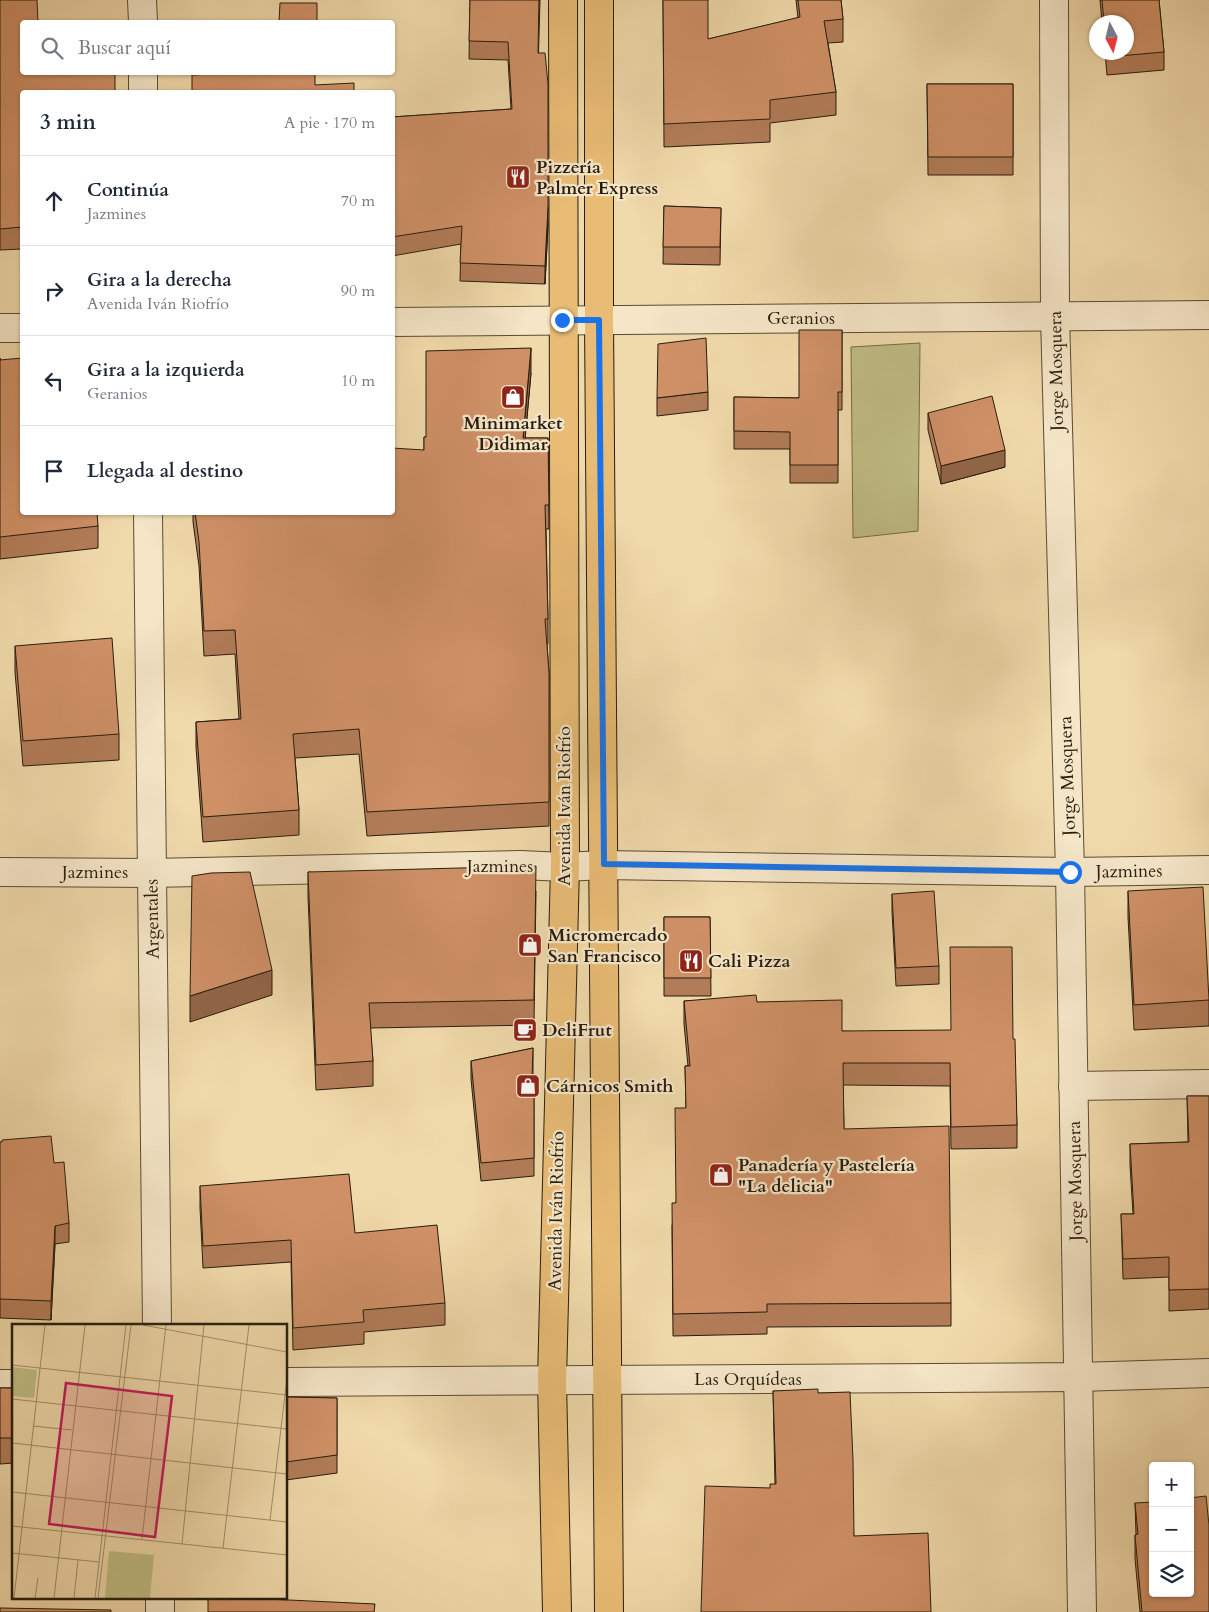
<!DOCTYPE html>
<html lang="es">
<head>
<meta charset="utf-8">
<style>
  :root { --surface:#fff; --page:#f2f2f3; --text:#1f2937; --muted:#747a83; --line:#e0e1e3 }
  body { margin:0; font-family:Cardo,serif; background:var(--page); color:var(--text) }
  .controls { position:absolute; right:15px; bottom:15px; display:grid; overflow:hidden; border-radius:5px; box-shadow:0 1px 4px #0004 }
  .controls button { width:45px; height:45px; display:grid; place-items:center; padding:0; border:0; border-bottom:1px solid var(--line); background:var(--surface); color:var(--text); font:25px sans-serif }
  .compass { position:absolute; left:1089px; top:15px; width:45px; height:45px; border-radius:50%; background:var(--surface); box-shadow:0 1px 4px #0004; rotate:173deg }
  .stop { position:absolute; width:15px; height:15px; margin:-11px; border:4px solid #1a73e8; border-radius:50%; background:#fff }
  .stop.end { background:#1a73e8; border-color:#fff; box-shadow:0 1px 5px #0008 }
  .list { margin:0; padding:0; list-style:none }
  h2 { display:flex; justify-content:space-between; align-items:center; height:65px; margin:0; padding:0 20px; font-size:21px }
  h2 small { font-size:16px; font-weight:400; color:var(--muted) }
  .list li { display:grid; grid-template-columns:32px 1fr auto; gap:15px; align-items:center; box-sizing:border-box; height:90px; padding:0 20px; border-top:1px solid var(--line) }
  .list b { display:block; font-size:19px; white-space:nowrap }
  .list p { margin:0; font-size:16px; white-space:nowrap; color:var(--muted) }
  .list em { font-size:16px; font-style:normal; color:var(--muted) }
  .icon { flex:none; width:28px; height:28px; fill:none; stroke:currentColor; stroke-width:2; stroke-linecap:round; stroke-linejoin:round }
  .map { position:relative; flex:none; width:1209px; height:1612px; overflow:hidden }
  .search { position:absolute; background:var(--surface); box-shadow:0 1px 4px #0004; left:20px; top:20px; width:375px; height:55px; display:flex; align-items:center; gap:12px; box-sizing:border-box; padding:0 18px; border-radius:5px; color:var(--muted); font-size:19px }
  .panel { position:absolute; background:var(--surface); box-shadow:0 1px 4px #0004; left:20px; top:90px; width:375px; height:425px; border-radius:5px }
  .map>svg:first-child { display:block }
</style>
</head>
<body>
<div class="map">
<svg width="1209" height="1612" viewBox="0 0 1209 1612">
  <rect width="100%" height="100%" fill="#f0d9aa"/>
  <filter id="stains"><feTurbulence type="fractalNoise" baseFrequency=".004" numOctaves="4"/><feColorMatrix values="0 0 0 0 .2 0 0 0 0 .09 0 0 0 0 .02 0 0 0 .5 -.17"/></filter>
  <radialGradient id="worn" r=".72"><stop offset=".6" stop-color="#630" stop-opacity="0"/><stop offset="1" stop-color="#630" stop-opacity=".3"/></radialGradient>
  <!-- green -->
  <path fill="#c0bd84" stroke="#746d49" d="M920 343 918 531 853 538 851 347Z"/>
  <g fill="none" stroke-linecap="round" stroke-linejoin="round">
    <defs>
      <g id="minor">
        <path d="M142 0 143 22"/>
        <path d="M1054 0 1055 316 1070 872 1082 1612"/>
        <path d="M143 72V92"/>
        <path d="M392 322 1209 315"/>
        <path d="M0 328H22"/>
        <path d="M148 512 157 1326"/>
        <path d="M0 872 152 873 520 865 565 867 603 865 1070 872 1209 870"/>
        <path d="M1073 1086 1209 1084"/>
        <path d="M286 1382 1078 1377 1209 1373"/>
        <path d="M0 1384H14"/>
        <path d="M160 1598V1612"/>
      </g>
      <g id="major">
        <path d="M599 0V320L609 1612"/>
        <path d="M557 1612 552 1380 565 867 563 0"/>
      </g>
    </defs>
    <!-- minor casing -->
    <use href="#minor" stroke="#594c35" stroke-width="30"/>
    <!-- major casing -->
    <use href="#major" stroke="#271d0e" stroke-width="30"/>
    <!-- minor -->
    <use href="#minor" stroke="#f5e6c8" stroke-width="28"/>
    <!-- major -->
    <use href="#major" stroke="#e8bc75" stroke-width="28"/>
  </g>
  <!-- wall -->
  <g fill="#b27c58" stroke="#271d0e">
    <path d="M0 0 22 92V249L0 250Z"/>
    <path d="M470 0 538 53 548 226 545 284 460 281 461 244 392 256V117L511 109 508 60 469 59Z"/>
    <path d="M663 0 708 39 798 18 796 0H841L843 19V42L828 43 836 92V115L770 123V142L664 147Z"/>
    <path d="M1100 0H1159L1164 52V70L1107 75 1105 52H1126V22H1102Z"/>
    <path d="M927 84H1013V175H928Z"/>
    <path d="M664 206 721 208 720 265 663 264Z"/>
    <path d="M842 330V410H838V483H790V449H734V397L799 398Z"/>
    <path d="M0 358V360L98 526V548L0 559Z"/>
    <path d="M531 373 525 438H548L549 529H546L548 619V644H547L549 673V826L367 836 359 754 295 758 299 810V835L203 842 196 747V722L239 719 235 654 204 656 199 566 193 522V512H392L424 450V437H426Z"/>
    <path d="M708 392V410L657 416V398Z"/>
    <path d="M928 413 1005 467 941 484 928 430Z"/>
    <path d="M15 646 119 734V760L23 766 15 672Z"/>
    <path d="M308 872 536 891 534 1025 370 1028 373 1061V1086L316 1090 308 897Z"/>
    <path d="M1128 891 1209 1000V1026L1134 1030 1128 917Z"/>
    <path d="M892 894 939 966V984L896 986 892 912Z"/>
    <path d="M664 917H710L711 996H664Z"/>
    <path d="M684 1001 757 1002 842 1031 1013 1039 1017 1125V1148L951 1149 950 1086 843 1085 844 1129 951 1303V1326L767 1327V1334L673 1336 672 1226 676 1203 686 1108 685 1066H688L684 1024Z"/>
    <path d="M533 1048V1078H534V1176L481 1181 471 1079V1061Z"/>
    <path d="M1187 1096H1209V1309L1169 1311V1277L1123 1279 1121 1214H1133L1130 1165V1144L1188 1142Z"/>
    <path d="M0 1142 54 1163 69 1223V1242L55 1244 51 1320 0 1318Z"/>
    <path d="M200 1186 355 1233 445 1303V1325L364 1332V1344L293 1350 291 1262 203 1268 200 1208Z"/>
    <path d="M0 1388H14V1463L0 1464Z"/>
    <path d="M773 1391 818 1393 854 1536 770 1488 775 1484Z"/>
    <path d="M286 1397 337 1398V1473L286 1480Z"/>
    <path d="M1135 1503 1209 1612H1140L1135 1559V1535H1136Z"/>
  </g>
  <!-- shaded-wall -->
  <g fill="#916547" stroke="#271d0e">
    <path d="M539 0H540L538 72V53Z"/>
    <path d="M548 207V226L545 284V266Z"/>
    <path d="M531 348V373L523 463V438Z"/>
    <path d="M1005 450V467L941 484V466Z"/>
    <path d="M272 970V995L190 1022V996Z"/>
    <path d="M55 1226V1244L51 1320V1301Z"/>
  </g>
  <!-- building -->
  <g fill="#cf9066" stroke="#271d0e">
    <path d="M0 0H37L38 22H22V72H115V92H22V227L0 229Z"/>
    <path d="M470 0H539L538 53H545L548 84V207L545 266 460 263 462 226 392 237V117L512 109 508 42 469 41Z"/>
    <path d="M663 0H708V39L800 17 798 0H841L843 19 824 21 836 92 770 100V119L664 124Z"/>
    <path d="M1102 0H1159L1164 52 1107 57 1106 52H1126V22H1104Z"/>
    <path d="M280 3H317V22H279Z"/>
    <path d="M245 72H315V85L354 83V92H192V75Z"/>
    <path d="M927 84H1013V157H928Z"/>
    <path d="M664 206 721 208 720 247H663Z"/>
    <path d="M799 330H842V392H838V465H790V432L734 431V397L799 398Z"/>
    <path d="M706 338 708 392 657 398 658 344Z"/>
    <path d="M531 348 523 438H548L549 505H545L548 619H545L549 673V802L367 812 359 729 293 734 299 810 203 817 196 722 241 719 235 630 204 631 199 542 195 512H392V448L424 450V437H426V351Z"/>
    <path d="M0 358V360L22 358V512H97L98 526 0 537Z"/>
    <path d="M992 396 1005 450 941 466 928 413Z"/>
    <path d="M112 638 119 734 23 741 15 646Z"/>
    <path d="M536 866 534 1000 369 1003 373 1061 316 1065 308 872Z"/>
    <path d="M250 872 272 970 190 996 192 876 211 873Z"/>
    <path d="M1203 887 1209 1000 1134 1005 1128 891Z"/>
    <path d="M934 891 939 966 896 968 892 894Z"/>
    <path d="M664 917H710L711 978H664Z"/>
    <path d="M950 947H1012L1013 1039H1015L1017 1125 951 1127 950 1063H843L844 1129 949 1126 951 1303 767 1304V1312L673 1314 672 1203H676L675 1108H686L685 1066H690L684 1001 756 995 757 1002 842 1000V1031L951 1030Z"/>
    <path d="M533 1048 532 1078H534V1158L481 1163 471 1061Z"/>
    <path d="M1187 1096H1209V1289L1169 1290V1257L1123 1259 1121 1214H1134L1130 1144 1189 1142Z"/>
    <path d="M51 1136 54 1163 64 1162 69 1223 55 1226 51 1301 0 1299V1142H2V1140Z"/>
    <path d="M349 1174 355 1233 437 1225 445 1303 363 1310 364 1322 293 1328 291 1240 203 1246 200 1186Z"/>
    <rect x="0" y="1388" width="14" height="50"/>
    <path d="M818 1389V1393L850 1392 853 1460 854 1536 928 1533 931 1612H701L705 1486 770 1488V1484H776L773 1391Z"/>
    <path d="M286 1397 337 1398V1455L286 1462Z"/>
    <path d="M1206 1496 1209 1525V1612H1142L1135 1535 1138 1534 1135 1503 1153 1502V1593H1190V1498Z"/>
    <path d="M208 1598H245L375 1604 374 1612H208Z"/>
    <path d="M0 1608 111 1610V1612H0Z"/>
  </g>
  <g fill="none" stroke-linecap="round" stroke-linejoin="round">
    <!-- route -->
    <path stroke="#1a73e8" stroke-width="6" d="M562 320H599L604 864 1070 872"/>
  </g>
  <!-- icons -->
  <defs>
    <symbol id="restaurant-square" viewBox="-11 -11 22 22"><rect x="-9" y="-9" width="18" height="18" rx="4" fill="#8f2418" stroke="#f5e6c8"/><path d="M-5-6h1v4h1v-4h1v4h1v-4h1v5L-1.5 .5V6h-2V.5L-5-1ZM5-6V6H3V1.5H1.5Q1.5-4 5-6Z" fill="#fff"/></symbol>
    <symbol id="shop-square" viewBox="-11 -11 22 22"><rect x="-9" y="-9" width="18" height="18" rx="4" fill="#8f2418" stroke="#f5e6c8"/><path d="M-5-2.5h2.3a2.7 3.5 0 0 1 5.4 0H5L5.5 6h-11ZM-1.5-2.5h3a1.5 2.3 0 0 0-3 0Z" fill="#fff"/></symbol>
    <symbol id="cafe-square" viewBox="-11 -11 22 22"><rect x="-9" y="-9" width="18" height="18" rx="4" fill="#8f2418" stroke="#f5e6c8"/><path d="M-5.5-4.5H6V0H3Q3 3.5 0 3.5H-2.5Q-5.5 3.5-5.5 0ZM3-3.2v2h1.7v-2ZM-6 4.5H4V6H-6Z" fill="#fff"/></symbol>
  </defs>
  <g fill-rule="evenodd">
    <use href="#restaurant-square" x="504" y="163" width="28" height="28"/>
    <use href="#shop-square" x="499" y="383" width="28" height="28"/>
    <use href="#shop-square" x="516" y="931" width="28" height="28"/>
    <use href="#restaurant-square" x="677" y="947" width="28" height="28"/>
    <use href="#cafe-square" x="511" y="1016" width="28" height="28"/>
    <use href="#shop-square" x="514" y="1072" width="28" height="28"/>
    <use href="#shop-square" x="707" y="1161" width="28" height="28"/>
  </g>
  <g text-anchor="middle" stroke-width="4.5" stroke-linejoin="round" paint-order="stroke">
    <!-- poi labels -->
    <g font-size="18" font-weight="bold" fill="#271d0e" stroke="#f5e6c8" text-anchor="start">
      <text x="536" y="173">Pizzería<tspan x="536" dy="21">Palmer Express</tspan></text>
      <text x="513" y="429" text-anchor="middle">Minimarket<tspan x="513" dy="21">Didimar</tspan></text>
      <text x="548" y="941">Micromercado<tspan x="548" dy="21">San Francisco</tspan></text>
      <text x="708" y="967">Cali Pizza</text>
      <text x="542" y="1036">DeliFrut</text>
      <text x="546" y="1092">Cárnicos Smith</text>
      <text x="738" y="1171">Panadería y Pastelería<tspan x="738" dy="21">"La delicia"</tspan></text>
    </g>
    <!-- street labels -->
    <g font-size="18" fill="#271d0e" stroke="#f5e6c8">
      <text x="801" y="324">Geranios</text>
      <text transform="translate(1056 371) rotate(-91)" y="6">Jorge Mosquera</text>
      <text transform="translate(1067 776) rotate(-92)" y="6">Jorge Mosquera</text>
      <text transform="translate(564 806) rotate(-90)" y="6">Avenida Iván Riofrío</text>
      <text x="500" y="872">Jazmines</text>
      <text transform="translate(1129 871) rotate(-1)" y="6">Jazmines</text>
      <text x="95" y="878">Jazmines</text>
      <text transform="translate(152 919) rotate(-91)" y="6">Argentales</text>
      <text transform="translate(1075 1181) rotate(-91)" y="6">Jorge Mosquera</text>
      <text transform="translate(556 1211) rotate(-89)" y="6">Avenida Iván Riofrío</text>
      <text x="748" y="1385">Las Orquídeas</text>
    </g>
  </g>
  <!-- overview -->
  <g transform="translate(12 1324)">
    <rect width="275" height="275" fill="#f0d9aa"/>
    <path d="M0 43 25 46 22 74 0 72ZM97 227 142 231 138 274H93Z" fill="#c0bd84"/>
    <path fill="none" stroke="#a08e6c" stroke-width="1" d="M131 1 275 28M0 41 275 71M0 75 275 105M21 102 60 106M0 119 275 150M0 168 275 198M258 196 275 54M0 202 275 231M130 215 154 1M170 220 192 1M211 224 237 1M0 229 87 238M2 274 33 1M23 274 26 254M42 274 73 1M62 274 66 236M83 274 114 1M86 274 119 1"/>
    <path fill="#c2185b" fill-opacity="0.15" stroke="#c2185b" stroke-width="2.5" d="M54 59 160 72 143 213 37 200Z"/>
    <rect width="275" height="275" fill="none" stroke="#271d0e" stroke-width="2.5"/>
  </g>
  <rect width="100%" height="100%" filter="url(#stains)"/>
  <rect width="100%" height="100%" fill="url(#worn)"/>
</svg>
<div class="controls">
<button>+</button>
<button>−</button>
<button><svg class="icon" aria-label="layers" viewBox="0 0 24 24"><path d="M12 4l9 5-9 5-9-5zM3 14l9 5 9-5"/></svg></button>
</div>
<svg class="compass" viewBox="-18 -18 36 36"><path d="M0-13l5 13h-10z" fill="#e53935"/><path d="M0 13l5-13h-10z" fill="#747a83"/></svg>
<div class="stop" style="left:1070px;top:872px"></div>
<div class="stop end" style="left:562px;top:320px"></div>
<div class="search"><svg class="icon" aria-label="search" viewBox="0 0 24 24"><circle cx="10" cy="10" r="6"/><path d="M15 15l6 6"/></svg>Buscar aquí</div>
<section class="panel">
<h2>3 min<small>A pie · 170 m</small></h2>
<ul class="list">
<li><svg class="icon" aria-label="ahead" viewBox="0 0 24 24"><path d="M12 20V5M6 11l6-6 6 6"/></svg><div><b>Continúa</b><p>Jazmines</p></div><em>70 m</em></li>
<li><svg class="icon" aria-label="right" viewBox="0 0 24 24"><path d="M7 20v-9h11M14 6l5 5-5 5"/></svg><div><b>Gira a la derecha</b><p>Avenida Iván Riofrío</p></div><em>90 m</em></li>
<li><svg class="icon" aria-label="left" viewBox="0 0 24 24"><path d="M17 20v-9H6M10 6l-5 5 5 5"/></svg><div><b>Gira a la izquierda</b><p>Geranios</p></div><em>10 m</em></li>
<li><svg class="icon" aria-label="arrive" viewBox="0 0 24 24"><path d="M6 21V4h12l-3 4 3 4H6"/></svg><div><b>Llegada al destino</b></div></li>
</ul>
</section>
</div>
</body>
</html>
